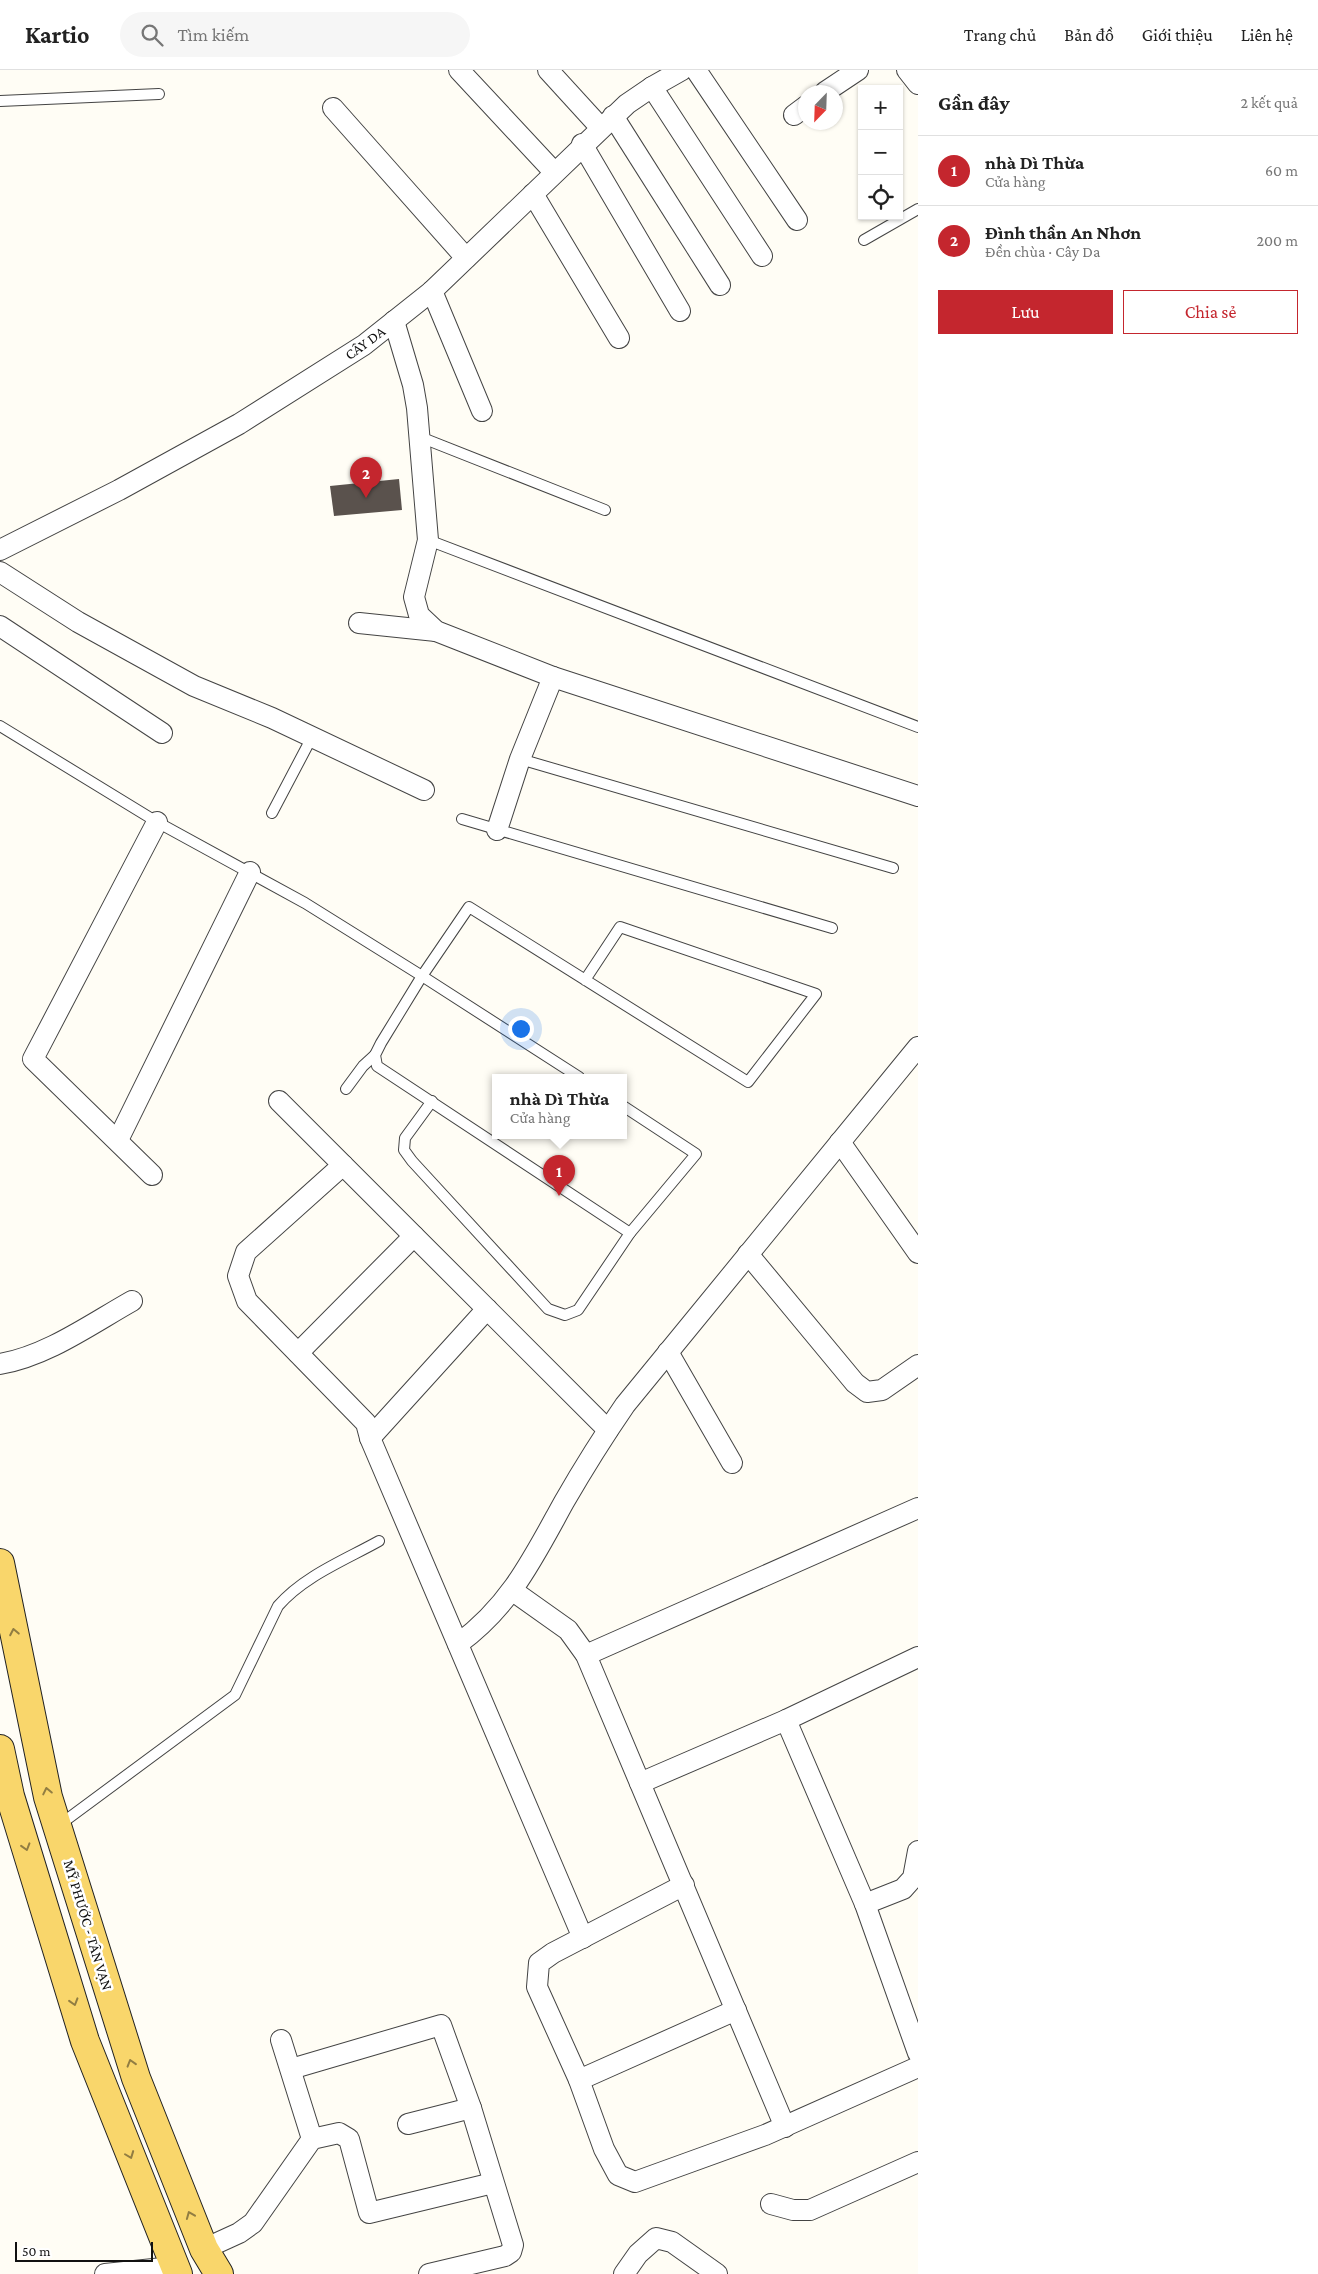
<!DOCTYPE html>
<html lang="vi">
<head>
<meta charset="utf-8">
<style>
  :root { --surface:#fff; --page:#f6f6f6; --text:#222; --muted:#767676; --line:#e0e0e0; --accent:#c4262e }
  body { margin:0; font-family:"Crimson Pro",serif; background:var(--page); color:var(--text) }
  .controls { position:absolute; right:15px; top:15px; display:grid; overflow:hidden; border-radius:0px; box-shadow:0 1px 4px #0004 }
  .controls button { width:45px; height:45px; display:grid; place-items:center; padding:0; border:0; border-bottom:1px solid var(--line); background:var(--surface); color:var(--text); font:25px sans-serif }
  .compass { position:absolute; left:798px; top:15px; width:45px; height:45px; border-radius:50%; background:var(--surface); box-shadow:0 1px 4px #0004; rotate:203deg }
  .scale { position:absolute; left:15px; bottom:12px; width:138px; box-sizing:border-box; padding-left:5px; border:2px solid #111; border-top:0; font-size:14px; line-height:18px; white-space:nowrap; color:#111; -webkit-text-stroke:4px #fff; paint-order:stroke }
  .you { position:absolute; left:520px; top:958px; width:18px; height:18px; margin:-12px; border:4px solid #fff; border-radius:50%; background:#1a73e8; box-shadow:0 0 0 8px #1a73e833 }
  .badge { display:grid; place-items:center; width:32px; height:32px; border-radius:50%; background:var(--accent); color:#fff; font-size:16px; font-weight:700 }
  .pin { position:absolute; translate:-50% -41px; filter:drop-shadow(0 1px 2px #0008) }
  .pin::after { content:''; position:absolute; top:26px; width:18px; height:15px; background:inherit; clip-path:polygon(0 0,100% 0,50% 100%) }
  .popup { position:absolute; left:492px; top:1004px; width:135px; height:65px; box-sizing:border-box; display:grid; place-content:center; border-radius:0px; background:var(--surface); filter:drop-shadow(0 1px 4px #0005); font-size:16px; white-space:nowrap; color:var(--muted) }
  .popup b { font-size:19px; color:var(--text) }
  .popup::after { content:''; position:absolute; left:50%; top:100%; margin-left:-10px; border:10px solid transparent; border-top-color:var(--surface) }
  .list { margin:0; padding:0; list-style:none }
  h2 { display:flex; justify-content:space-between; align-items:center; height:65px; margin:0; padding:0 20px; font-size:21px }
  h2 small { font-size:16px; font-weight:400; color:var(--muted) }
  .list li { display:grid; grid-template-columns:32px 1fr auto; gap:15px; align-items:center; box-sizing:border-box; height:70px; padding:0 20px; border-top:1px solid var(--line) }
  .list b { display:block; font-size:19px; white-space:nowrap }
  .list p { margin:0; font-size:16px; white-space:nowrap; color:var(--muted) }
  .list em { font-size:16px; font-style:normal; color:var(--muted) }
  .actions { display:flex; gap:10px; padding:15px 20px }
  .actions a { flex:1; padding:11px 0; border:1px solid var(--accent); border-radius:0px; text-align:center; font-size:18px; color:var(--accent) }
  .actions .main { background:var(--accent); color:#fff }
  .icon { flex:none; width:28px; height:28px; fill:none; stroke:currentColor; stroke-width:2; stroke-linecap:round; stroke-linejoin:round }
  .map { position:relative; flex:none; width:918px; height:2204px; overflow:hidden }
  header { display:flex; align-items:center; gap:30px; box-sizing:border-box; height:70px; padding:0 25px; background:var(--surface); border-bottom:1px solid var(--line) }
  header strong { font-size:24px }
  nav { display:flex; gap:28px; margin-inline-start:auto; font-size:18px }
  .search { width:350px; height:45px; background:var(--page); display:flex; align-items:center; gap:12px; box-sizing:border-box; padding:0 18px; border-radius:28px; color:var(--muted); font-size:19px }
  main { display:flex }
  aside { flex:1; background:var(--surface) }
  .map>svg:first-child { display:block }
</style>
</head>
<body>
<header>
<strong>Kartio</strong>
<div class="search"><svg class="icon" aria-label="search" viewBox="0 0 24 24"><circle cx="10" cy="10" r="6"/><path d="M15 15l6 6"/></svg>Tìm kiếm</div>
<nav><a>Trang chủ</a><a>Bản đồ</a><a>Giới thiệu</a><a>Liên hệ</a></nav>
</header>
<main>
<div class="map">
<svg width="918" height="2204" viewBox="0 0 918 2204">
  <rect width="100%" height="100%" fill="#fffdf5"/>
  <!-- building -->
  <path fill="#5a524d" d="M399 409 402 440 334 446 330 416Z"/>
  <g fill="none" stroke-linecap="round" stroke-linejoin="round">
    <defs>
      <g id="lane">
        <path d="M0 31 159 24"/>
        <path d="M864 170 918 139"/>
        <path d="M420 367 605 440"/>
        <path d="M428 470 918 657"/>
        <path d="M0 656 157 752 305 833 422 906 579 1007"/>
        <path d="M520 689 893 798"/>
        <path d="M272 743 312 667"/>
        <path d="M462 749 832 858"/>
        <path d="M585 910 620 857 816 924 748 1012 469 837 422 906 381 973 375 985 377 996 630 1163"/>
        <path d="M346 1019 363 996 375 985"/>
        <path d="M432 1031 405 1068 404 1080 412 1091 548 1239 565 1245 578 1240 630 1163 696 1084 623 1036"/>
        <path d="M58 1756 235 1625 278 1536C304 1506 345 1490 379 1471"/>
      </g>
      <g id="street">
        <path d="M459 0 554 102"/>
        <path d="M548 0 600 57"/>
        <path d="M696 0 797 150"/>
        <path d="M907 0 918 14"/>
        <path d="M652 17 762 186"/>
        <path d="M825 22 858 0"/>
        <path d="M333 38 466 188"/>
        <path d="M794 45 806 36"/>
        <path d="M613 46 720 215"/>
        <path d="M582 74 680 241"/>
        <path d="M533 124 619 268"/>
        <path d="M432 221 482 341"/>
        <path d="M394 251 413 315 417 338 428 470 414 527 419 545 436 561 553 607 918 726"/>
        <path d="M0 480 119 420 239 354 364 275 432 221 627 34 652 17 682 0"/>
        <path d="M0 502 78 552 194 616 272 648 424 720"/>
        <path d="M359 553 436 561"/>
        <path d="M0 556 162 663"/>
        <path d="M497 760 520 689 553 607"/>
        <path d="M279 1031 608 1360"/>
        <path d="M118 1070 250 802"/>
        <path d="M840 1072 918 1183"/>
        <path d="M343 1095 246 1182 238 1206 247 1231 366 1353 370 1368 583 1868"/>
        <path d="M152 1105 33 989 157 752"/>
        <path d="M748 1184 855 1313 867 1322 882 1320 918 1295"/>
        <path d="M668 1282 732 1393"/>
        <path d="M298 1283 414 1166"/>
        <path d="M0 1294C47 1286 91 1254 132 1231"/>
        <path d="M370 1368 487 1239"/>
        <path d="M513 1521 568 1560 586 1585 785 2057"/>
        <path d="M458 1574C511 1535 533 1488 564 1432 583 1399 603 1367 625 1335L918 977"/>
        <path d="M586 1585 918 1438"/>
        <path d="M786 1650 865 1834 918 1983"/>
        <path d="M640 1713 786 1650 918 1587"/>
        <path d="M684 1815 553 1883 539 1893 537 1917 579 2010 604 2079 618 2105 635 2112 765 2065 918 1997"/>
        <path d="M865 1834 903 1819 913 1808 918 1781"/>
        <path d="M281 1970 312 2069"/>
        <path d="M291 1999 441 1955 471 2038 513 2175 511 2182 505 2186 429 2204"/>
        <path d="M579 2010 736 1940"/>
        <path d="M408 2054 471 2038"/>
        <path d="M771 2134 793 2140H810L918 2092"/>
        <path d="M204 2179 239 2163 253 2153 312 2069 339 2063 349 2069 369 2143 493 2113"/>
        <path d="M105 2204 173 2197"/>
        <path d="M624 2204 638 2184 656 2168 672 2172 717 2204"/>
      </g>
      <g id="primary">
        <path d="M0 1493 48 1727 136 2008 204 2179 219 2204"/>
        <path d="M0 1679 10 1726 85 1971 178 2204"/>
      </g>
    </defs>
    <!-- lane casing -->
    <use href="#lane" stroke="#444" stroke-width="12"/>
    <!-- street casing -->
    <use href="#street" stroke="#444" stroke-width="22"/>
    <!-- primary casing -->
    <use href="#primary" stroke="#222" stroke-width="30"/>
    <!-- lane -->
    <use href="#lane" stroke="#fff" stroke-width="10"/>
    <!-- street -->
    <use href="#street" stroke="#fff" stroke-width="20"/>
    <!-- primary -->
    <use href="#primary" stroke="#f9d66b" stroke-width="28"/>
  </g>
  <!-- one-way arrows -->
  <defs><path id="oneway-chevron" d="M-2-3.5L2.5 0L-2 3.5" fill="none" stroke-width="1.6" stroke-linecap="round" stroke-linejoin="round" transform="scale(1.25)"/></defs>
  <g stroke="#917d42">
    <use href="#oneway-chevron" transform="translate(14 1562) rotate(-101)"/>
    <use href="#oneway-chevron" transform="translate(47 1721) rotate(-102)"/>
    <use href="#oneway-chevron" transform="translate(26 1777) rotate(73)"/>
    <use href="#oneway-chevron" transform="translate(74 1932) rotate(73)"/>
    <use href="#oneway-chevron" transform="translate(131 1993) rotate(-107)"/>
    <use href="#oneway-chevron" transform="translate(130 2085) rotate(69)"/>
    <use href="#oneway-chevron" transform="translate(190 2145) rotate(-112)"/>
  </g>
  <g text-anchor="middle" stroke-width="5" stroke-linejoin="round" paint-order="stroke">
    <!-- street labels -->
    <g font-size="15" fill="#111" stroke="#fff">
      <text transform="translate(365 273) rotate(-36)" y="5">CÂY DA</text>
      <text transform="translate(88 1855) rotate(73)" y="5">MỸ PHƯỚC - TÂN VẠN</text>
    </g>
  </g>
</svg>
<div class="controls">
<button>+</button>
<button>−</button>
<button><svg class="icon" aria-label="locate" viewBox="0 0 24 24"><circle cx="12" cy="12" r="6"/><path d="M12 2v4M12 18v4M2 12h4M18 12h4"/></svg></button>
</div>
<svg class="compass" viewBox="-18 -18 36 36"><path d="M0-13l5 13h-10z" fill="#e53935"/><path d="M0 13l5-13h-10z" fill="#767676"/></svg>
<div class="scale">50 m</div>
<div class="you"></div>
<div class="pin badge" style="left:559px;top:1126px">1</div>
<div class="popup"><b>nhà Dì Thừa</b>Cửa hàng</div>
<div class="pin badge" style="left:366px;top:428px">2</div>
</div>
<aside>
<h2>Gần đây<small>2 kết quả</small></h2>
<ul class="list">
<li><span class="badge">1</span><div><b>nhà Dì Thừa</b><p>Cửa hàng</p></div><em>60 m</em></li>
<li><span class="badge">2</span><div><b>Đình thần An Nhơn</b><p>Đền chùa · Cây Da</p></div><em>200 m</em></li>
</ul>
<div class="actions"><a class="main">Lưu</a><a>Chia sẻ</a></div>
</aside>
</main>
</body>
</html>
